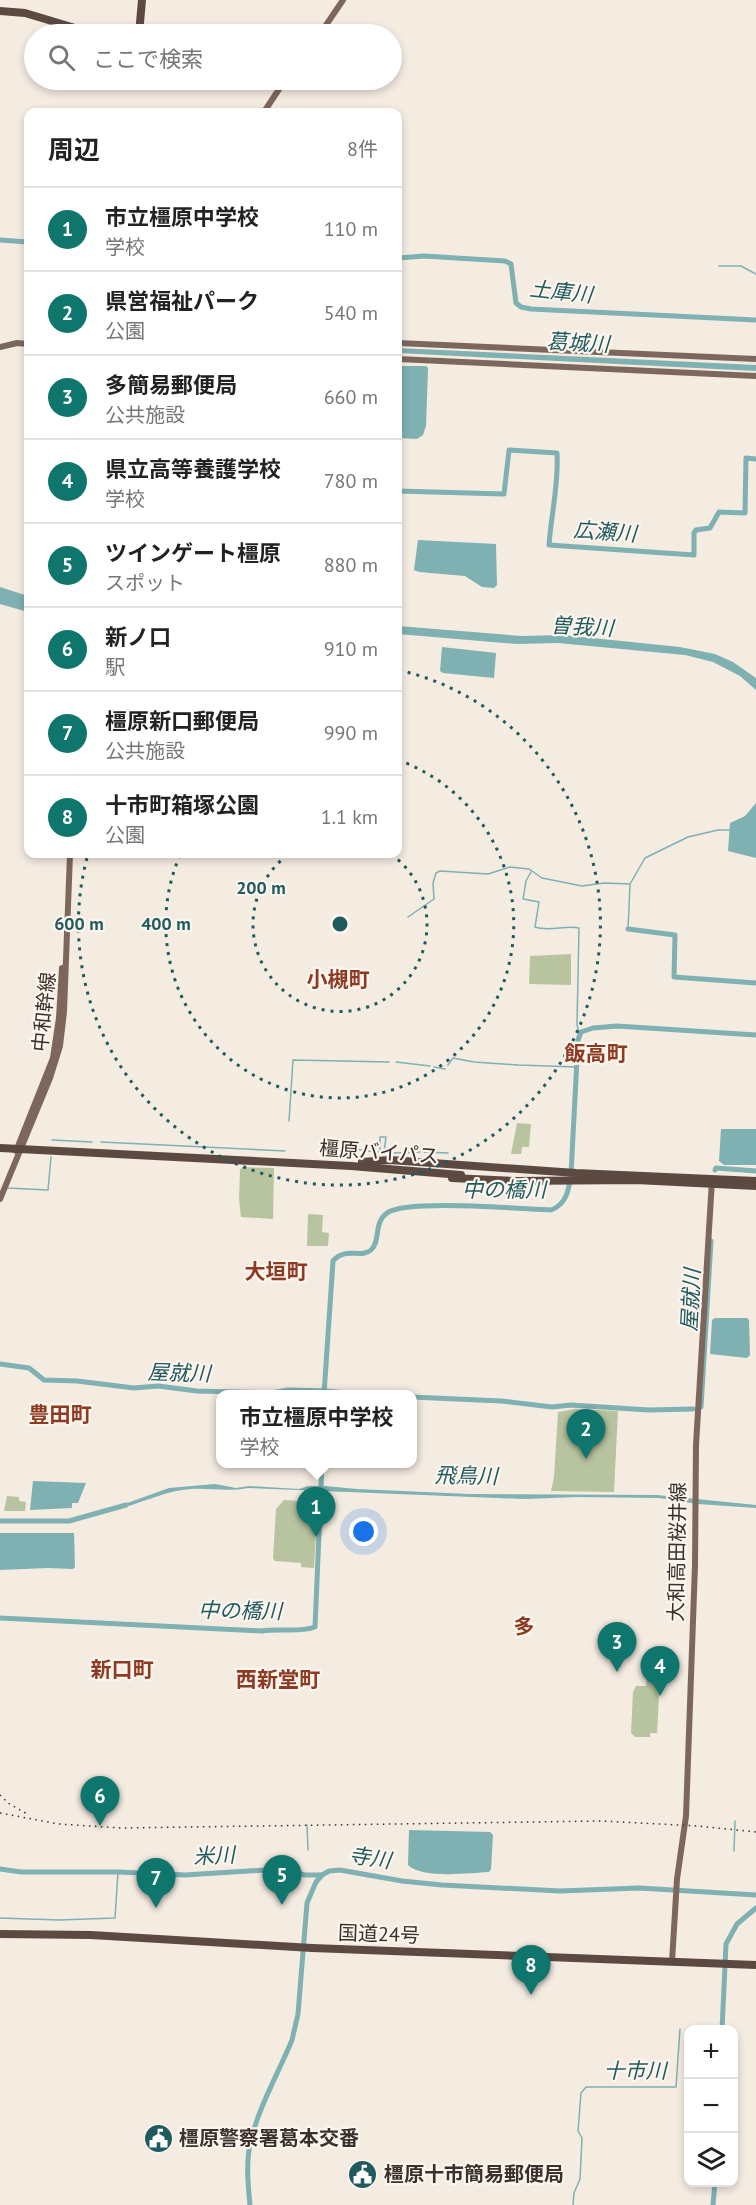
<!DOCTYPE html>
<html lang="ja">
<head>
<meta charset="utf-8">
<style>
  :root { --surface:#fff; --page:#f2f2f2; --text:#222; --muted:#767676; --line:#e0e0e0; --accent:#0f766e }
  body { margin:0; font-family:"PT Sans","Noto Sans JP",sans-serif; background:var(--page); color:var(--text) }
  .controls { position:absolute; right:18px; bottom:18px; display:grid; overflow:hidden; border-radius:12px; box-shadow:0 3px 9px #0003 }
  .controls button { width:54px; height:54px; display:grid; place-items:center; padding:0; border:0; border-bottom:2px solid var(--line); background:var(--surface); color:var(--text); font:30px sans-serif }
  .you { position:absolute; left:364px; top:1532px; width:21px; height:21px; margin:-15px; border:4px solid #fff; border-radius:50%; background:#1a73e8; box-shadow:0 0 0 9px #1a73e833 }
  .badge { display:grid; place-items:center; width:39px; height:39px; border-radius:50%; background:var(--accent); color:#fff; font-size:20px; font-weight:700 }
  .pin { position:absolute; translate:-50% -50px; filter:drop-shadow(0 2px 3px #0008) }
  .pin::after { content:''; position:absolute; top:32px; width:21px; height:18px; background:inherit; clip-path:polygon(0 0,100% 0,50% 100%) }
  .popup { position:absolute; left:216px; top:1390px; width:201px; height:78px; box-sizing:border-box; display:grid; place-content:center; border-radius:12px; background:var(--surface); filter:drop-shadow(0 2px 4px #0005); font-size:20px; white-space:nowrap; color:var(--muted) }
  .popup b { font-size:22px; color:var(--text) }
  .popup::after { content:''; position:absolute; left:50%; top:100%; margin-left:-12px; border:12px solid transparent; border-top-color:var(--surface) }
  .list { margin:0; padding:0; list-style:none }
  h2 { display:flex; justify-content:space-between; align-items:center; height:78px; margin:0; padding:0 24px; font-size:26px }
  h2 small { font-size:20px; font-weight:400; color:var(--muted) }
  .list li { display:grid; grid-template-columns:39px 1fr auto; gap:18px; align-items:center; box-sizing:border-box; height:84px; padding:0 24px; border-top:2px solid var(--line) }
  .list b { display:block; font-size:22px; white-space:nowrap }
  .list p { margin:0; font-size:20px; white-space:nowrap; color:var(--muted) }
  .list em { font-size:20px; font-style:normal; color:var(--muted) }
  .icon { flex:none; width:33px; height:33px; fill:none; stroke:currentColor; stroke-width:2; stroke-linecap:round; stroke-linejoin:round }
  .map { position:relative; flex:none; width:756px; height:2205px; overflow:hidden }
  .search { position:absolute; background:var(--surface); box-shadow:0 3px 9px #0003; left:24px; top:24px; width:378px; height:66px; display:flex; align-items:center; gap:15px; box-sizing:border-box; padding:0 21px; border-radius:33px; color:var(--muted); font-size:22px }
  .panel { position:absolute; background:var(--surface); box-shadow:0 3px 9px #0003; left:24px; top:108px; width:378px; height:750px; border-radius:12px }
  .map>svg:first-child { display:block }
</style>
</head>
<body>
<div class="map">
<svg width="756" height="2205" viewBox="0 0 756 2205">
  <rect width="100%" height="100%" fill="#f4ebe1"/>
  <!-- green -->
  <g fill="#b8c4a0">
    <path d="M571 954V985L529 984 530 956Z"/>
    <path d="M517 1123 531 1124 529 1147H522L521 1154H511Z"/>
    <path d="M242 1167 274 1168 273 1219 241 1217 239 1199 240 1170Z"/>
    <path d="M308 1214 323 1215 322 1232 329 1233 328 1246H307Z"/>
    <path d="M575 1409 618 1411 614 1492 551 1491 554 1477 558 1412Z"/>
    <path d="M7 1496 19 1497V1501L26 1502 25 1511H4Z"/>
    <path d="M284 1500 299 1501 298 1516 317 1517 314 1568 301 1567V1563L275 1561 273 1558 276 1509Z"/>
    <path d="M647 1672H655L654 1686 658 1687 656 1689 659 1695 657 1733H650V1737H635L631 1733 633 1692 636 1686H646Z"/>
  </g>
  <!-- water -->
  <g fill="#7fb0b2">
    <path d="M398 348 756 365V371L398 353Z"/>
    <path d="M398 366H426L428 368 426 426 423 435 417 439 398 438Z"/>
    <path d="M418 540 496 544 497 585 494 588 482 587 465 576 419 572 414 570Z"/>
    <path d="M0 587 28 596V612L0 604Z"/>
    <path d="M398 626 521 636 563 635 680 647 715 654 733 662 756 678V690L740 676 713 662 685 655 558 643 517 644 398 634Z"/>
    <path d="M442 647 496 653 494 678 443 673 440 671Z"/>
    <path d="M756 803V858L728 851 730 823 745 816Z"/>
    <path d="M721 1129H756V1165H724L719 1161Z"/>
    <path d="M715 1318H747L749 1320 750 1355 747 1358 710 1354 712 1320Z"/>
    <path d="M33 1481 86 1483 78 1503H72V1508L30 1510Z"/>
    <path d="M215 1484 236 1488 249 1486 299 1489 308 1486H325L357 1489 469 1494 657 1495 756 1505V1508L698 1504 659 1498 578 1497 525 1499 248 1488C230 1492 210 1488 191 1489 165 1491 147 1501 122 1508L119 1506 169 1488Z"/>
    <path d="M0 1533H74L75 1567 73 1569 48 1568 0 1570Z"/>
    <path d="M409 1830 490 1832 493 1835 491 1869 489 1872C469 1873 422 1879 408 1865Z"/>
  </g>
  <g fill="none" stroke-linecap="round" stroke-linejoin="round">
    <!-- stream -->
    <g stroke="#7fb0b2" stroke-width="1.5">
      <path d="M719 266H741L756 274"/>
      <path d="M531 872 526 881 523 899 539 902 535 927C549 932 565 925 579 928L577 1024 579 1034"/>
      <path d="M408 917 434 899 433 883 436 873 440 871 488 874 510 867 529 869 542 878 582 886 604 883 630 884"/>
      <path d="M628 929 630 884 645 858 688 837 718 830H731"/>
      <path d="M396 1062 430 1066"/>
      <path d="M448 1065 453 1058 474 1062 518 1065 577 1067"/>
      <path d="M434 1067 445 1069"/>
      <path d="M289 1121 293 1060 389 1062"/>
      <path d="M52 1140 92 1142"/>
      <path d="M101 1142 285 1151"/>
      <path d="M339 1149 362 1150"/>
      <path d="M367 1151 380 1152V1137H386L384 1152 391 1153"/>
      <path d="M424 1152 448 1153"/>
      <path d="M394 1153 420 1152"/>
      <path d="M8 1188 48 1190 51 1157"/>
      <path d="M307 1825 308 1850"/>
      <path d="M734 1851 735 1821"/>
      <path d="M0 1918 59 1920 115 1918 118 1872"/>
      <path d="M573 2205 574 2193 580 2179 582 2138 578 2131 581 2093 586 2087H676L680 2029"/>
    </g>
    <!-- river -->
    <g stroke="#7fb0b2" stroke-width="5">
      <path d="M0 240 28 242"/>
      <path d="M398 258 424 256 505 261 511 264 516 303 521 307 531 309 756 320"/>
      <path d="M398 491 504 494 509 450 557 453C559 484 551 515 549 545L694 555V533L696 530 710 528 719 512 745 513 746 458 756 459"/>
      <path d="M628 929 675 935 674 977 756 983"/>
      <path d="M715 1170 716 1168 756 1171"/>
      <path d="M0 1364 29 1368 44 1380 77 1381 134 1388 158 1386 197 1391 272 1393 288 1390 324 1391 362 1394"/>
      <path d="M324 1394 333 1261C346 1246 361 1259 371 1250 381 1241 373 1223 387 1213 406 1199 521 1209 551 1210 567 1204 569 1189 571 1174L578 1040 581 1032 593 1028 617 1026 756 1035"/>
      <path d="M412 1397 501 1401 552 1407 571 1405 649 1410 693 1409"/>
      <path d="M701 1407 711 1241"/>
      <path d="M0 1521H69L126 1505"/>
      <path d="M0 1618 262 1631C279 1628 299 1633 315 1627L322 1464"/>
      <path d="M0 1869 21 1872H118L185 1875 280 1869 305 1875H322"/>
      <path d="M722 2030 726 1944 737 1924 756 1908"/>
      <path d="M250 2205C248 2185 246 2164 250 2144 258 2108 278 2074 292 2040L298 2014 307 1903 316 1882 322 1875 329 1871 340 1870 402 1881 442 1885 560 1891 639 1888 756 1895"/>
      <path d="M713 2205 715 2182"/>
    </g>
    <!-- major -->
    <g stroke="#7d675c" stroke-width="6">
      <path d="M320 34 343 0"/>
      <path d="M264 112 285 80"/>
      <path d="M398 343 756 359"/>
      <path d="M0 347 17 343 28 344"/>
      <path d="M398 359 756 376"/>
      <path d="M16 1151 53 1058 59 1018 62 968"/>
      <path d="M0 1199 50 1078 60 1046 64 1012 70 854"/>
      <path d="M672 1962 677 1879 686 1816 695 1565 696 1445 712 1180"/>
    </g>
    <!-- highway -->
    <g stroke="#5c4a42" stroke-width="8">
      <path d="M0 11 25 13 95 34"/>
      <path d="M139 34 142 0"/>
      <path d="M0 1148 351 1166 461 1175"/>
      <path d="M362 1162 390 1160 576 1173 756 1181"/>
      <path d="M0 1934 91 1935 312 1948 756 1965"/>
    </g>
    <!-- rail -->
    <g stroke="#3b302b" stroke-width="1.5" stroke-dasharray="1.5 4.5" stroke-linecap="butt">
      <path d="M0 1795 8 1803 29 1815"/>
      <path d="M0 1813 59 1824 121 1828 601 1821 698 1826 756 1832"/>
    </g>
    <!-- highway-bridge -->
    <path stroke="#5c4a42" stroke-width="8" d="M452 1178 513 1181 636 1180 756 1186"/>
  </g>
  <!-- distance rings -->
  <g fill="none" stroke="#1f5a5e" stroke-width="3" stroke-dasharray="3 6">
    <path d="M391 854A87 87 0 1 1 289 854"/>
    <path d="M398 760A174 174 0 1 1 180 855"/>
    <path d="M399 670A261 261 0 1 1 88 854"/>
  </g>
  <!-- icons -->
  <defs>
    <symbol id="civic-disc" viewBox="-11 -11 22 22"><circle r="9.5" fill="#1f5a5e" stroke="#fbf5ee"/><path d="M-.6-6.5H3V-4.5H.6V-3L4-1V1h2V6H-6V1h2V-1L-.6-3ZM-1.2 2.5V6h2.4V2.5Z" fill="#fff"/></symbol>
  </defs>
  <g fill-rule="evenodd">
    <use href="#civic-disc" x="142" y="2122" width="33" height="33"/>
    <use href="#civic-disc" x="346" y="2158" width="33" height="33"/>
  </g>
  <g text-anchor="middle" stroke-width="4.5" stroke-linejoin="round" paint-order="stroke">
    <!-- street labels -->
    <g font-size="20" fill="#3b302b" stroke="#fbf5ee">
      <text transform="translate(44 1012) rotate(-84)" y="7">中和幹線</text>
      <text transform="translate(379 1152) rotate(4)" y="7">橿原バイパス</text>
      <text transform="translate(677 1552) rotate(-89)" y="7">大和高田桜井線</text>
      <text transform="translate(379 1934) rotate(2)" y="7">国道24号</text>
    </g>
    <!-- poi labels -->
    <g font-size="20" font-weight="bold" fill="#3b302b" stroke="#fbf5ee" text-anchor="start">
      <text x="179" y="2145">橿原警察署葛本交番</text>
      <text x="384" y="2181">橿原十市簡易郵便局</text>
    </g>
    <!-- water labels -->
    <g font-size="21" font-style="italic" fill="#1f5a5e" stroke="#fbf5ee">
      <text transform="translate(561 292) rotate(6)" y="7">土庫川</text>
      <text transform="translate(578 343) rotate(3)" y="7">葛城川</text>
      <text transform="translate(605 532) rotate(4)" y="7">広瀬川</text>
      <text transform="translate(582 627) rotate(3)" y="7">曽我川</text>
      <text x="504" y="1197">中の橋川</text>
      <text transform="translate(691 1300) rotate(-87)" y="7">屋就川</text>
      <text transform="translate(179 1373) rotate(2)" y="7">屋就川</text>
      <text transform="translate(466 1476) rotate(1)" y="7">飛鳥川</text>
      <text transform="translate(240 1611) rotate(1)" y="7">中の橋川</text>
      <text transform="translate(214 1856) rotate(-3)" y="7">米川</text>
      <text transform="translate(370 1858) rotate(8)" y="7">寺川</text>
      <text x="635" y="2078">十市川</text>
    </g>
    <!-- neighbourhood labels -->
    <g font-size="21" font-weight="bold" fill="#8c3b22" stroke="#fbf5ee">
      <text x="338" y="987">小槻町</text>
      <text x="596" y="1061">飯高町</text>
      <text x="276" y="1279">大垣町</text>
      <text x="60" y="1422">豊田町</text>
      <text x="524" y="1634">多</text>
      <text x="122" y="1677">新口町</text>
      <text x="278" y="1687">西新堂町</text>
    </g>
  </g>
  <circle cx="340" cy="924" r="9" fill="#1f5a5e" stroke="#fbf5ee" stroke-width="3"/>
  <g font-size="18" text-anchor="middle" font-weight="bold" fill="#1f5a5e" stroke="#fbf5ee" stroke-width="4.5" stroke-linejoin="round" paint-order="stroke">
    <text x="261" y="894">200 m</text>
    <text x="79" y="930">600 m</text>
    <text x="166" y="930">400 m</text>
  </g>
</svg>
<div class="controls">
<button>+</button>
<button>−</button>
<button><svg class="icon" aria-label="layers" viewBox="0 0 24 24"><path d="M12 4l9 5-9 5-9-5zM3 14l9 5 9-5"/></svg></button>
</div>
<div class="you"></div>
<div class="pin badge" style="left:316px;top:1537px">1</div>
<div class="popup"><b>市立橿原中学校</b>学校</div>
<div class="pin badge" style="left:586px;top:1459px">2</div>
<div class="pin badge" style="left:617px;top:1672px">3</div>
<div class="pin badge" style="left:660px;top:1696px">4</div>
<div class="pin badge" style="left:282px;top:1905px">5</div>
<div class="pin badge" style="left:100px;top:1826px">6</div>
<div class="pin badge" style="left:156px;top:1908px">7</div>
<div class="pin badge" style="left:531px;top:1995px">8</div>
<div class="search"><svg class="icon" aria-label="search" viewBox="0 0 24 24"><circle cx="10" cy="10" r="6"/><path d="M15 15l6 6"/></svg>ここで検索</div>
<section class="panel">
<h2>周辺<small>8件</small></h2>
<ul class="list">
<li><span class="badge">1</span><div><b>市立橿原中学校</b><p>学校</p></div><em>110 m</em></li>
<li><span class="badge">2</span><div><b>県営福祉パーク</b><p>公園</p></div><em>540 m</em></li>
<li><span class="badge">3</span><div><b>多簡易郵便局</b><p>公共施設</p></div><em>660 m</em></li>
<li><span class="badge">4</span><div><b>県立高等養護学校</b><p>学校</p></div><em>780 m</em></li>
<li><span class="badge">5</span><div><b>ツインゲート橿原</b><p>スポット</p></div><em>880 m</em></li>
<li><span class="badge">6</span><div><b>新ノ口</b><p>駅</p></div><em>910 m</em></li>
<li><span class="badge">7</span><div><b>橿原新口郵便局</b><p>公共施設</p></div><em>990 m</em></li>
<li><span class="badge">8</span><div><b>十市町箱塚公園</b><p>公園</p></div><em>1.1 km</em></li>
</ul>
</section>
</div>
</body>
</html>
